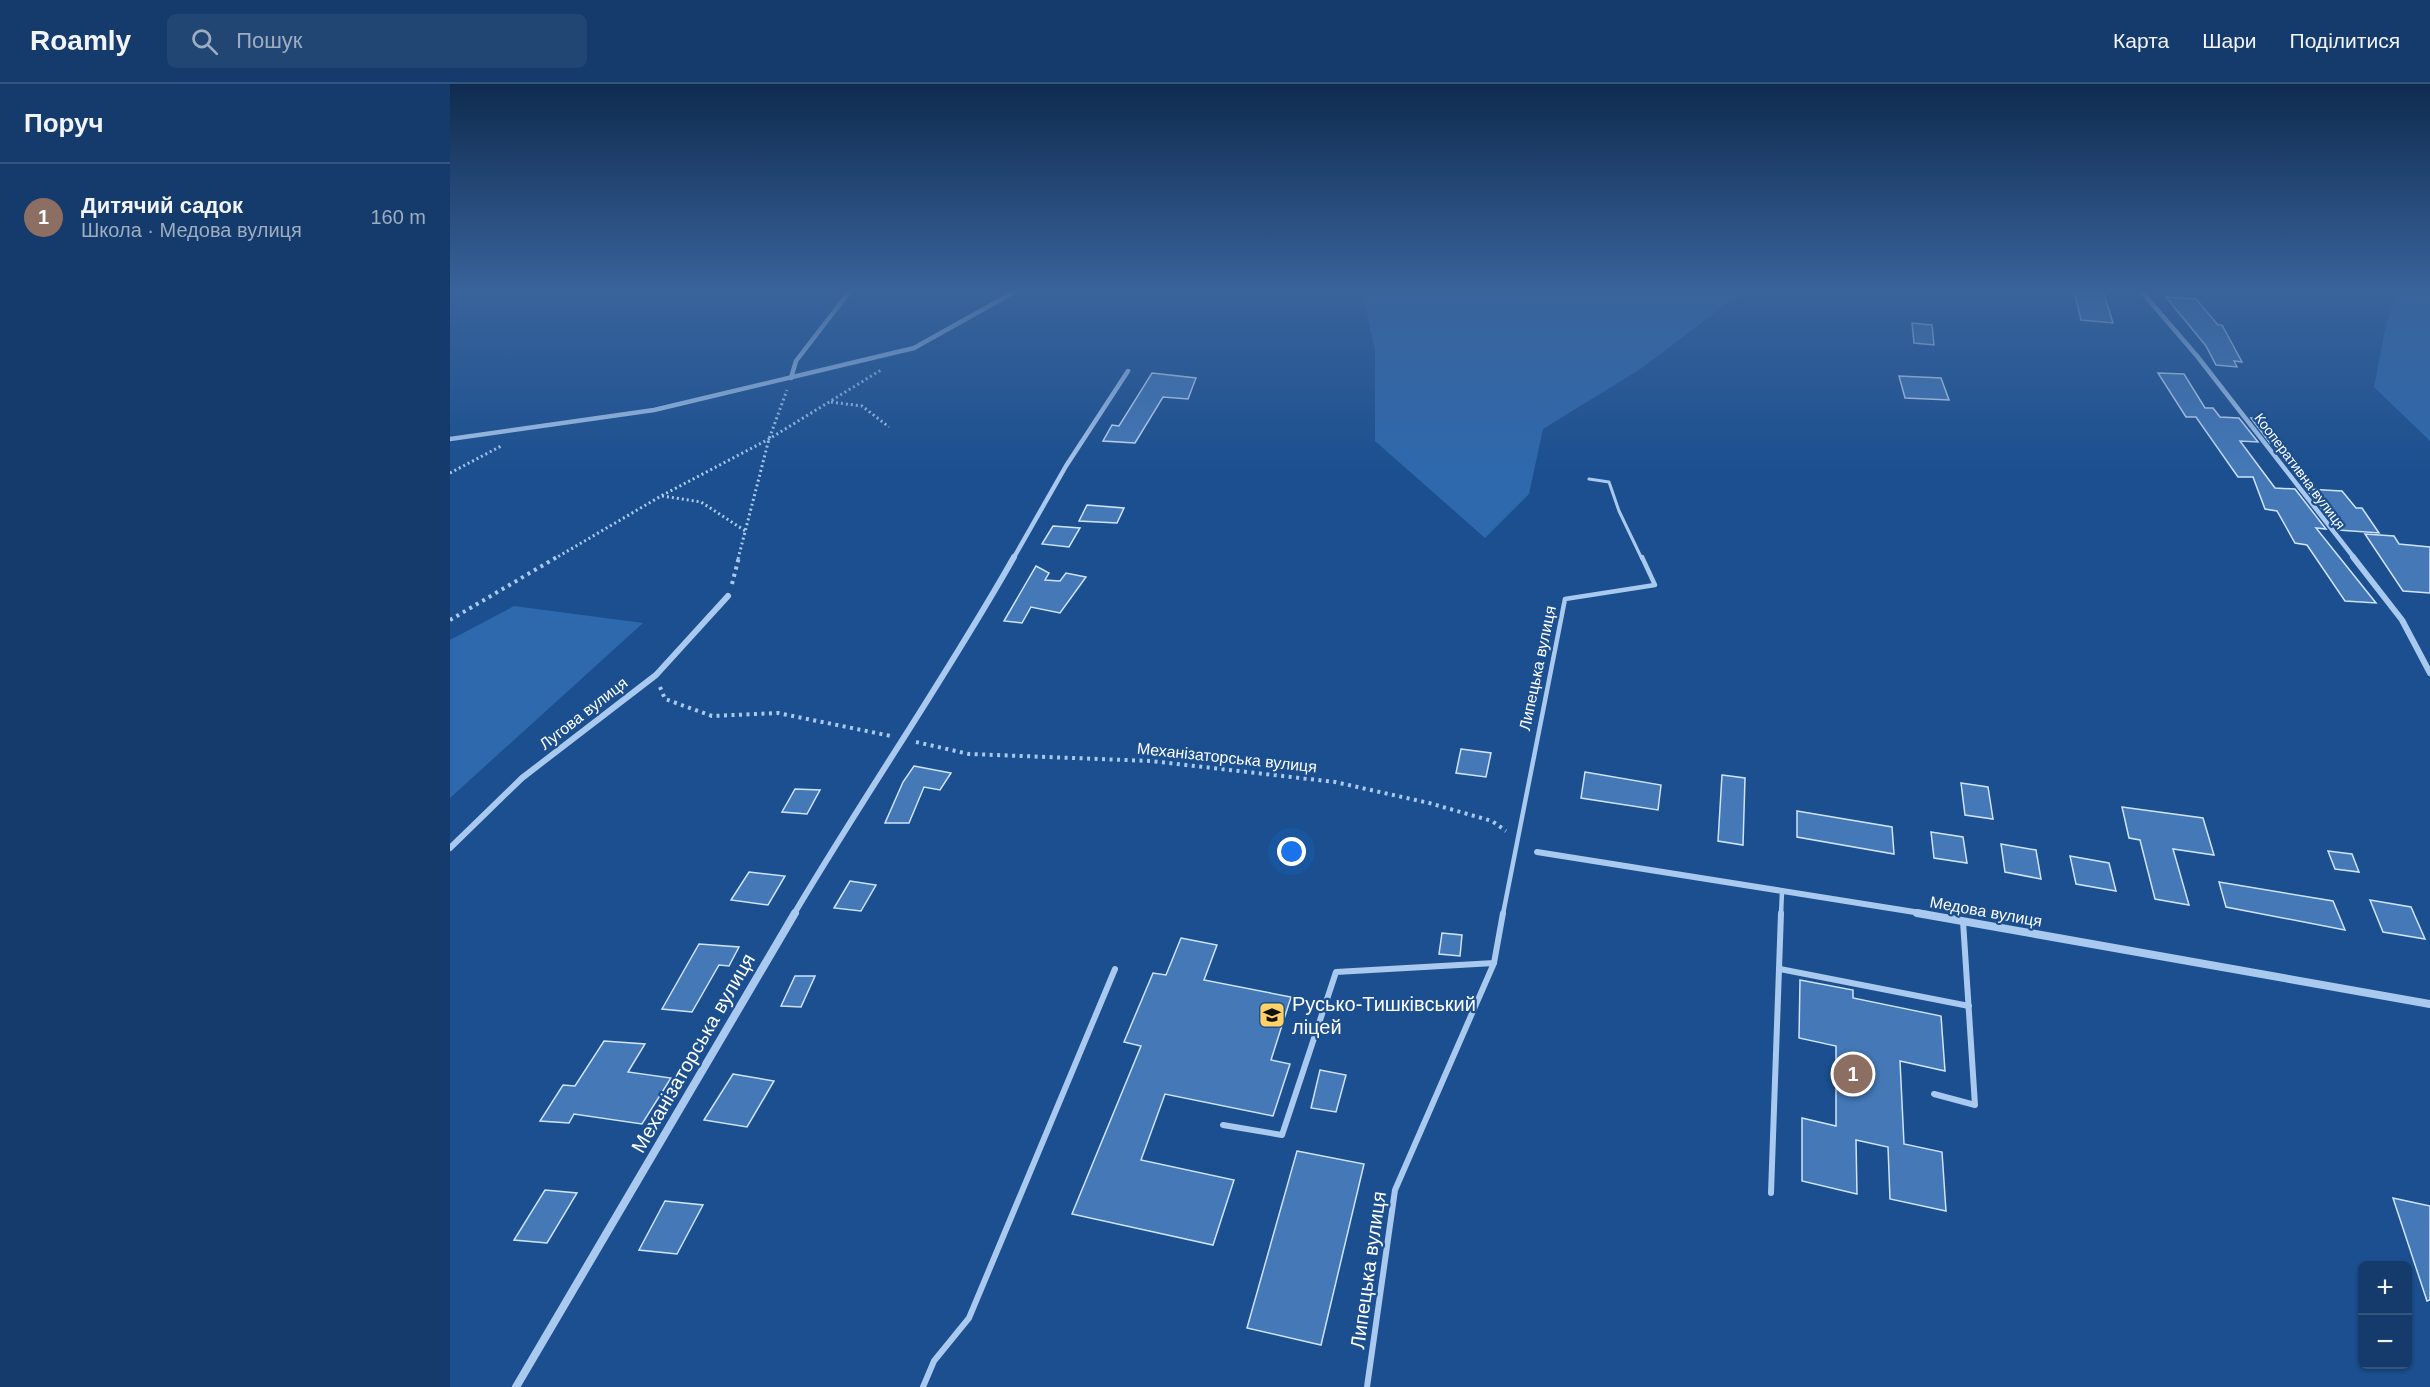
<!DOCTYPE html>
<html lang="uk">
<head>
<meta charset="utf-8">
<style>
  :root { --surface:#143b6b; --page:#214673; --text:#f1f3f6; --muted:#9dadc1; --line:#33557e; --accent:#ffd166 }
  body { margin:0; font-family:Helvetica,sans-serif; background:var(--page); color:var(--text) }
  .controls { position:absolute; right:18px; bottom:18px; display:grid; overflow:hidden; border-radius:9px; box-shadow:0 2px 4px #0004 }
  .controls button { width:54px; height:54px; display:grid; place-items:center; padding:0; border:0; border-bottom:2px solid var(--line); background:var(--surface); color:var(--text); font:30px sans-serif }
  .you { position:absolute; left:842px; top:768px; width:21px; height:21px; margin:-15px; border:4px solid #fff; border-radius:50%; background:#1a73e8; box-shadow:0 0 0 9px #1a73e833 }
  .badge { display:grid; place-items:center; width:39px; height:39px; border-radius:50%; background:var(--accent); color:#fff; font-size:20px; font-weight:700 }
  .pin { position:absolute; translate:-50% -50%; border:3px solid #fff; box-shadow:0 2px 6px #0006 }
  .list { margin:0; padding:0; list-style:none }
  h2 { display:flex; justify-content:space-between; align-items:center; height:78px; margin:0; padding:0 24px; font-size:26px }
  h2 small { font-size:20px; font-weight:400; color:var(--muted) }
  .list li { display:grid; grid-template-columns:39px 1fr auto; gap:18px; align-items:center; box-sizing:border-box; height:108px; padding:0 24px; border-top:2px solid var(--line) }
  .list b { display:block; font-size:22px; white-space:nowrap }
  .list p { margin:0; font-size:20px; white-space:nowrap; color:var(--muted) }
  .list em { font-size:20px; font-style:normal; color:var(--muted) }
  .icon { flex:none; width:33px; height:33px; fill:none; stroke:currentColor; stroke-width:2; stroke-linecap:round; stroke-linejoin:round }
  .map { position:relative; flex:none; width:1980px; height:1303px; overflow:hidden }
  header { display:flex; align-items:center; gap:36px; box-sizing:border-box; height:84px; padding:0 30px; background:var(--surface); border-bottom:2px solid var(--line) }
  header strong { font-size:28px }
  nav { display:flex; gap:33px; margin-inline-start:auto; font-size:21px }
  .search { width:420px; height:54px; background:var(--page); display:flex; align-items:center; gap:15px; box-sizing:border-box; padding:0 21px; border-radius:9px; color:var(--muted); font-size:22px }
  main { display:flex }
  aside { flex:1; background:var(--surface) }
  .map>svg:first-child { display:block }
</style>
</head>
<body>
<header>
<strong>Roamly</strong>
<div class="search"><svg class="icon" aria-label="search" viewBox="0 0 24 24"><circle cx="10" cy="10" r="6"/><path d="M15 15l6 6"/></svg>Пошук</div>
<nav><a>Карта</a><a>Шари</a><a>Поділитися</a></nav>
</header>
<main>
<aside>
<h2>Поруч<small></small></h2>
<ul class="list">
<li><span class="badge" style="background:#8d6e63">1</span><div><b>Дитячий садок</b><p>Школа · Медова вулиця</p></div><em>160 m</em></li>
</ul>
</aside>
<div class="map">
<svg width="1980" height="1303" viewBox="0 0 1980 1303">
  <rect width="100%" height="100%" fill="#1b4f8f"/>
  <!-- green -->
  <g fill="#2e69ad">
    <path d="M912 207H1302L1279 218 1192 284 1093 345 1079 410 1035 454 925 357V266Z"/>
    <path d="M1947 207H1980V357L1924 303 1936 240Z"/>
    <path d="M64 522 193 539 0 714V556Z"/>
  </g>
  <!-- building -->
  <g fill="#4478b7" stroke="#cfe3fa" stroke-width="1.5">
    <path d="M1624 207 1654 210 1663 239 1631 236Z"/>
    <path d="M1716 213 1746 215 1768 241H1772L1792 278 1784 277 1787 283 1766 281 1756 262Z"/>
    <path d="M1462 239 1482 241 1484 261 1464 259Z"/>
    <path d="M702 289 746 294 738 315 713 313 685 359 653 357 662 341 669 342Z"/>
    <path d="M1708 289 1734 290 1755 324H1763L1770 333 1789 334 1808 358 1790 357 1825 404 1845 405 1876 445 1866 444 1926 519 1895 517 1857 461 1845 459 1827 427 1815 425 1803 393H1788L1746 333H1736Z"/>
    <path d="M1449 292 1491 294 1499 316 1455 314Z"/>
    <path d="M1801 334H1809L1830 359H1820Z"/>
    <path d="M1856 405 1892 407 1906 424H1912L1929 449 1888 446Z"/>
    <path d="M637 421 674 424 667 439 629 437Z"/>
    <path d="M603 442 630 444 619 463 592 460Z"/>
    <path d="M1915 450 1944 452 1949 460 1980 463V509L1953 507Z"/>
    <path d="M586 482 599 489 595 496 610 497 616 489 636 493 610 529 581 523 572 539 554 537Z"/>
    <path d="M1011 665 1041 669 1036 693 1006 689Z"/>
    <path d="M464 682 501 689 490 706 474 703 459 739H435L453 698Z"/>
    <path d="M1135 688 1211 701 1208 726 1131 714Z"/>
    <path d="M1272 691 1295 694 1293 761 1268 757Z"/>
    <path d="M1511 699 1538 703 1543 735 1515 731Z"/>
    <path d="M345 705 370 706 357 730 332 728Z"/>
    <path d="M1672 723 1753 734 1764 771 1723 765 1739 821 1705 815 1690 756 1679 754Z"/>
    <path d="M1347 727 1442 743 1444 770 1347 753Z"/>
    <path d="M1481 748 1513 753 1517 779 1484 774Z"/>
    <path d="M1551 760 1586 766 1591 795 1555 788Z"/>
    <path d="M1878 767 1902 770 1909 788 1885 785Z"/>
    <path d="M1620 772 1659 779 1666 807 1626 800Z"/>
    <path d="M299 788 335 792 318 821 281 816Z"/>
    <path d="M400 797 426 801 411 827 384 824Z"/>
    <path d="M1769 798 1883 817 1895 846 1776 823Z"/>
    <path d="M1920 816 1961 823 1975 855 1933 848Z"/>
    <path d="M992 849 1012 851 1010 872 989 870Z"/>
    <path d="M731 854 767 861 754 896 841 913 821 976 840 980 823 1032 715 1010 691 1076 784 1096 763 1161 622 1130 691 962 674 958 703 889 716 891Z"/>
    <path d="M249 860 289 863 279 882 269 881 242 928 212 925Z"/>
    <path d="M345 892H365L351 923 331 922Z"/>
    <path d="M1350 896 1403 906V914L1491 932 1495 987 1450 977 1454 1060 1492 1068 1496 1127 1440 1115 1438 1063 1406 1056 1407 1110 1352 1097V1034L1386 1042V962L1349 954Z"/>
    <path d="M154 957 195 960 178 988 221 994 192 1040 124 1030 119 1039 90 1037 113 1001 125 1002Z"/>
    <path d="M870 986 896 991 886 1028 861 1024Z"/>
    <path d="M283 990 324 997 297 1043 254 1036Z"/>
    <path d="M847 1067 914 1080 871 1261 797 1244Z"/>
    <path d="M95 1106 127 1109 97 1159 64 1156Z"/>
    <path d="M1943 1114 1980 1122V1216L1977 1217Z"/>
    <path d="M215 1117 253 1121 227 1170 189 1166Z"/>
  </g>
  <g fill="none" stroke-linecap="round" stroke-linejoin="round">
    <!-- path-far1 -->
    <g stroke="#a9c9ee" stroke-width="3" stroke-dasharray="2 3" stroke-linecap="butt">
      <path d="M381 318 412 322 439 343"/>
      <path d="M0 389 53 361"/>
      <path d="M212 412 251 418 297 448"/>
      <path d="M104 475 211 412 319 355 431 286"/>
      <path d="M288 475 319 355 337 306"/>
    </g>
    <!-- path -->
    <g stroke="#a9c9ee" stroke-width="4" stroke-dasharray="3 4.5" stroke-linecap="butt">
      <path d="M282 500 289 473"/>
      <path d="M0 536 107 473"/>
      <path d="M210 603 215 615 262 632 328 629 441 652"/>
      <path d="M466 658 519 670 701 677 885 698 979 719 1042 737 1056 747"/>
    </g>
    <!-- lane-far2 -->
    <path stroke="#a9c9ee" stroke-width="3" d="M1139 395 1159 398 1169 427 1192 475"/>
    <!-- lane-far1 -->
    <g stroke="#a9c9ee" stroke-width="4.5">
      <path d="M1053 830 1115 515 1205 501 1192 473"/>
      <path d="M1331 830 1332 808"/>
    </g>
    <!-- lane -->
    <g stroke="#a9c9ee" stroke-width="6">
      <path d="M1330 885 1519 922"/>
      <path d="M1484 1010 1525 1021 1513 837"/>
      <path d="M773 1041 832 1051 886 888 1044 879 1053 829"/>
      <path d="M1321 1109 1331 829"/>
      <path d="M473 1303 484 1277 519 1234 665 885"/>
      <path d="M917 1303 945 1106 1044 879"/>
    </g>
    <!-- street-far2 -->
    <g stroke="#a9c9ee" stroke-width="4.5">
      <path d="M1691 207 1747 272 1905 475"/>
      <path d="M341 294 346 277 400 207"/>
      <path d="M0 355 204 326 464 264 566 207"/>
      <path d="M563 475 616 382 678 287"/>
    </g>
    <!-- street-far1 -->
    <g stroke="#a9c9ee" stroke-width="6">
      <path d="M1903 473 1952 536 1980 589"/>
      <path d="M0 764 72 694 206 591 278 512"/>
      <path d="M1087 768 1477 830"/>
      <path d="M344 830C415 710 495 595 564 473"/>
    </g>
    <!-- street -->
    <g stroke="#a9c9ee" stroke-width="8">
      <path d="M1467 829 1980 920"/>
      <path d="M66 1303 345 829"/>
    </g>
  </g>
  <!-- sky -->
  <linearGradient id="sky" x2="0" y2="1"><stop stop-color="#0f2b4f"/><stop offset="0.53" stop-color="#39639b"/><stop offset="1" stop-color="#39639b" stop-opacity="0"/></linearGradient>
  <rect width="1980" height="390" fill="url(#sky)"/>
  <!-- icons -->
  <defs>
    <symbol id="school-square" viewBox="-11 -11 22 22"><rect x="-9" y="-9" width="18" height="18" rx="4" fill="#ffd166" stroke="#1b4f8f"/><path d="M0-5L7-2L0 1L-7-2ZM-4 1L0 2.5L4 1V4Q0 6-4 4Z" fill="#111"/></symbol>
  </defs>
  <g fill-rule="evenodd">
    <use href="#school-square" x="807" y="916" width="30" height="30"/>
  </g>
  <g text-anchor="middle" stroke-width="4.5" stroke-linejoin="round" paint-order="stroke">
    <!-- far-street labels -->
    <g font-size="14" fill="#fff" stroke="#1b4f8f">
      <text transform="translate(1850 387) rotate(53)" y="5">Кооперативна вулиця</text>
    </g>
    <!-- street labels -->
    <g font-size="16" fill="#fff" stroke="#1b4f8f">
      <text transform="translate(1087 584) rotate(-78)" y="6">Липецька вулиця</text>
      <text transform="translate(133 629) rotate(-38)" y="6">Лугова вулиця</text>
      <text transform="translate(777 673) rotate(6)" y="6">Механізаторська вулиця</text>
      <text transform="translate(1536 827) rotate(10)" y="6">Медова вулиця</text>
    </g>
    <!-- near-poi labels -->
    <g font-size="20" fill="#fff" stroke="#1b4f8f" text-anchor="start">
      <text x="842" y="927">Русько-Тишківський<tspan x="842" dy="23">ліцей</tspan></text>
    </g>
    <!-- near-street labels -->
    <g font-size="20" fill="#fff" stroke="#1b4f8f">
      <text transform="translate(243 969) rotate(-60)" y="7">Механізаторська вулиця</text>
      <text transform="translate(918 1186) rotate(-82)" y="7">Липецька вулиця</text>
    </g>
  </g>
</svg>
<div class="controls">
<button>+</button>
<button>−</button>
</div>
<div class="you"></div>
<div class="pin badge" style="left:1403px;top:990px;background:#8d6e63">1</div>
</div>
</main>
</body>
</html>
